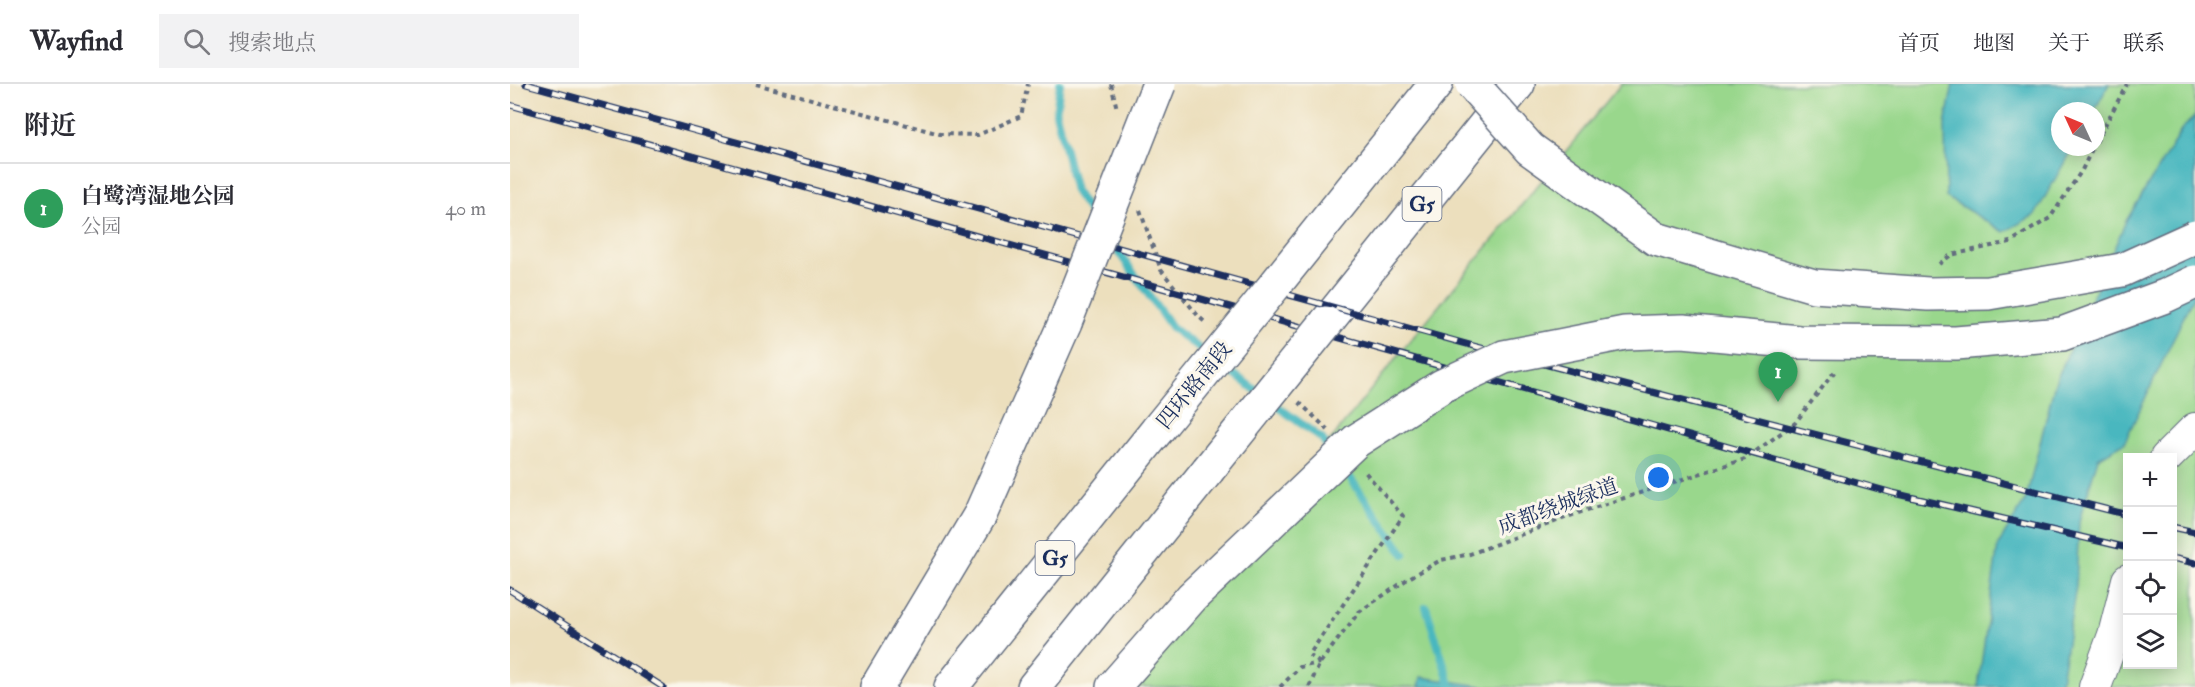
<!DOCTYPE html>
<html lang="zh">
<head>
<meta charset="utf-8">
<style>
  :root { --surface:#fff; --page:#f2f2f3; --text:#2b2b33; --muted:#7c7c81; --line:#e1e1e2; --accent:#1f6fb2 }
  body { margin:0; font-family:"IM FELL Double Pica","Noto Serif SC",serif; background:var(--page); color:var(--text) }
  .controls { position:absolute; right:18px; bottom:18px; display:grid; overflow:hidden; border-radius:0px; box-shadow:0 3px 15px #0003 }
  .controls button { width:54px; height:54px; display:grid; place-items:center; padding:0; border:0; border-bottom:2px solid var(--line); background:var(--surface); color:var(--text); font:30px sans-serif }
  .compass { position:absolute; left:1541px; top:18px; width:54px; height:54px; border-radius:50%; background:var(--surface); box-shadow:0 3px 15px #0003; rotate:314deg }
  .you { position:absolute; left:1149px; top:394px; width:21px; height:21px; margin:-15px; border:4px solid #fff; border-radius:50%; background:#1a73e8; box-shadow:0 0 0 9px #1a73e833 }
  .badge { display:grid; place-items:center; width:39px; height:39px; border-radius:50%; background:var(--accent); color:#fff; font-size:20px; font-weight:700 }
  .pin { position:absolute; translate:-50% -50px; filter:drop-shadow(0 2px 3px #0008) }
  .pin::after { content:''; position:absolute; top:32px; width:21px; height:18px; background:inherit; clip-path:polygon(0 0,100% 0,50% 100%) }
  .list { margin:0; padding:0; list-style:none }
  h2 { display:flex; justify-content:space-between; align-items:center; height:78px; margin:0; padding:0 24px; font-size:26px }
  h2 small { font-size:20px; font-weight:400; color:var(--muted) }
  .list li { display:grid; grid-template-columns:39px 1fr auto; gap:18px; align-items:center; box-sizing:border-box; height:90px; padding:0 24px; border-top:2px solid var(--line) }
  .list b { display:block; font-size:22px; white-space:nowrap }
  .list p { margin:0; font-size:20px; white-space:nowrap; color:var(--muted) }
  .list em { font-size:20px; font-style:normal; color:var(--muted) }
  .icon { flex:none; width:33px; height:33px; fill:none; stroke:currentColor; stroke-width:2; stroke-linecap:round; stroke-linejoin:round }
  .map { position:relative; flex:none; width:1685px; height:603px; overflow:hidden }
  header { display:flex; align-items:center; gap:36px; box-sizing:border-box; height:84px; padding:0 30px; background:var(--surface); border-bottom:2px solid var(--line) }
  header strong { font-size:28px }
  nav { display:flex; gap:33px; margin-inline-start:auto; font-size:21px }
  .search { width:420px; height:54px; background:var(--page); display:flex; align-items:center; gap:15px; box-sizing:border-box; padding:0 21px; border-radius:0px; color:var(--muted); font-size:22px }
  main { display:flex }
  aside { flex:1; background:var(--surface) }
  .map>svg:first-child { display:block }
</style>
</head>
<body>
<header>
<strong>Wayfind</strong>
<div class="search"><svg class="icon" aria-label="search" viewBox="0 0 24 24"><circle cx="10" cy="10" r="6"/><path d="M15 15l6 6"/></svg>搜索地点</div>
<nav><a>首页</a><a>地图</a><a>关于</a><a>联系</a></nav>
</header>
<main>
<aside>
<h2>附近<small></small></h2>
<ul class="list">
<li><span class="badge" style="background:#2e9e5b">1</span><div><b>白鹭湾湿地公园</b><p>公园</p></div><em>40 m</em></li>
</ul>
</aside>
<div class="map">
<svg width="1685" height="603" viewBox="0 0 1685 603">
  <rect width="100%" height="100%" fill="#fbf7ec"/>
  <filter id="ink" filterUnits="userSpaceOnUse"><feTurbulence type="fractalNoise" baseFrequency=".0167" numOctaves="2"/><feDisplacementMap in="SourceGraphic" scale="12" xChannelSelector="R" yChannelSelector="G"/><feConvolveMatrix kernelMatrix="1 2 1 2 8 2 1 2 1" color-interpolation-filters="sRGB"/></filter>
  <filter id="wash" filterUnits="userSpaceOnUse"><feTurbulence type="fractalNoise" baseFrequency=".008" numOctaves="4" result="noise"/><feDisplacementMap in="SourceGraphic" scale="24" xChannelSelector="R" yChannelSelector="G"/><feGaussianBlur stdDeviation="1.35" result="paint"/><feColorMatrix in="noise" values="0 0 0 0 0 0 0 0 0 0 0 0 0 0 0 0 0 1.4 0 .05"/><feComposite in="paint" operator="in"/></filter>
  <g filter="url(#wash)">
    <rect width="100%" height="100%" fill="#ecdfbd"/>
    <!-- green -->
    <path fill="#99d78c" stroke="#5a8375" stroke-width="1.5" fill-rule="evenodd" d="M1111 0H1685V603H623L895 263ZM1550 27H1586V63H1550ZM1618 374H1662V580H1618Z"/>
    <!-- water -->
    <g fill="#48b7bf" stroke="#32738e" stroke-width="1.5">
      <path d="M1443 0H1599L1584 27H1550V63H1563L1525 131 1494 148 1436 113 1435 41Z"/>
      <path d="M1685 32V209L1614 359 1588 374 1569 437 1566 502 1550 603H1468L1488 461 1516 415 1545 299 1616 137 1672 45Z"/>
      <path d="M911 593 978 603H909Z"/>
    </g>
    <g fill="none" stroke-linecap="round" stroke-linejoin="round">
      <!-- stream -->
      <g stroke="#48b7bf" stroke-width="8">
        <path d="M550 0 546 29 565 107 585 136"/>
        <path d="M598 153 662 244 698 271"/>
        <path d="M710 280 751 310"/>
        <path d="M763 319 812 355 822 369"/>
        <path d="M831 381 894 470"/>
        <path d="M916 523 941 603"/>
      </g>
    </g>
  </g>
  <g filter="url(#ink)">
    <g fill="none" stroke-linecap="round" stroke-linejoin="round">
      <defs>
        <g id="minor">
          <path d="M1656 374 1685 345"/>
          <path d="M1585 603 1604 551 1618 496"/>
        </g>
        <g id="highway">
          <path d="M765 201 926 0"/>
          <path d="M816 239 1008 0"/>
          <path d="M367 603 470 431 555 239"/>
          <path d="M441 603 648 345"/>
          <path d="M524 603 698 386"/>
          <path d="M603 603 682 513 758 441"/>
        </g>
      </defs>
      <!-- minor casing -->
      <use href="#minor" stroke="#646d7f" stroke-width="34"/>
      <!-- highway casing -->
      <use href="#highway" stroke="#646d7f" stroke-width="36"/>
      <!-- path -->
      <g stroke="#646d7f" stroke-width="4" stroke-dasharray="4.5 4.5" stroke-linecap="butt">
        <path d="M246 0 430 50 468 51 511 32 518 0"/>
        <path d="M601 0 607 25"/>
        <path d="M1586 58 1617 0"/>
        <path d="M630 126 651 186 689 233 696 239"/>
        <path d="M1429 180 1441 171 1500 158 1540 134 1572 86 1583 63"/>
        <path d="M789 318 818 346"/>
        <path d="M810 579 799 571 893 432 855 388"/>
        <path d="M770 603 790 583 809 579"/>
        <path d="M799 603 810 579 849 528 899 494 931 476 960 470 1068 429 1235 375 1285 339 1325 287"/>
      </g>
      <!-- minor -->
      <use href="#minor" stroke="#fff" stroke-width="32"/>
      <!-- highway -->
      <use href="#highway" stroke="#fff" stroke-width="33"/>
      <defs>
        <g id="rail">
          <path d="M16 0 960 261 1618 431"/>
          <path d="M0 21 1383 409 1618 464"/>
          <path d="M1662 443 1685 448"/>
          <path d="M1662 474 1685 479"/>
          <path d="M0 506 153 603"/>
        </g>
      </defs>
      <!-- rail casing -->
      <use href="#rail" stroke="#1b2f5e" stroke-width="7"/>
      <!-- rail -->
      <use href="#rail" stroke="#fbf7ec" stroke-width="4.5" stroke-dasharray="14" stroke-linecap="butt"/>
      <defs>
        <g id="highway-bridge">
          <path d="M962 0 1020 65 1146 155 1304 202 1418 210 1478 209 1612 186 1685 153"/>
          <path d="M555 239 649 0"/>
          <path d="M648 345 765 201"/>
          <path d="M698 386 816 239"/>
          <path d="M758 441 846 357 932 302 994 273 1115 249 1173 247 1289 258 1446 259 1552 250 1655 212 1685 198"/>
        </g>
      </defs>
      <!-- highway-bridge casing -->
      <use href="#highway-bridge" stroke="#646d7f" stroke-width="36" stroke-linecap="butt"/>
      <!-- highway-bridge -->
      <use href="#highway-bridge" stroke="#fff" stroke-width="33"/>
    </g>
  </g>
  <g text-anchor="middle" stroke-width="6" stroke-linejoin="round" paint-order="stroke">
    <!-- shield labels -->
    <g fill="#fbf7ec" stroke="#5e6b89" stroke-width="1.5">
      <rect x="892.5" y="103" width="39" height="34" rx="4.5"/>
      <rect x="525.5" y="457" width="39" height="34" rx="4.5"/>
    </g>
    <g font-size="20" font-weight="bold" fill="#1b2f5e">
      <text x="912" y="127">G5</text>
      <text x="545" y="481">G5</text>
    </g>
    <!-- street labels -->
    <g font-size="21" fill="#1b2f5e" stroke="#fbf7ec">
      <text transform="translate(684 301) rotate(-51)" y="7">四环路南段</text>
      <text transform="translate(1048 422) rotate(-20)" y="7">成都绕城绿道</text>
    </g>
  </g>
</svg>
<div class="controls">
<button>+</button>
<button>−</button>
<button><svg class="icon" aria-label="locate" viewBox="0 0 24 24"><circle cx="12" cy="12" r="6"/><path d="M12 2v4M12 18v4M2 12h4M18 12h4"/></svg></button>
<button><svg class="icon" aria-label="layers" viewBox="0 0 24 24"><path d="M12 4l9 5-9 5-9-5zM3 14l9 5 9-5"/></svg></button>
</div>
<svg class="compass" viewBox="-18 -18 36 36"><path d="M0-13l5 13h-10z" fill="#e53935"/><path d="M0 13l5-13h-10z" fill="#7c7c81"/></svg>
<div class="you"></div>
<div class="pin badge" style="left:1268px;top:318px;background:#2e9e5b">1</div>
</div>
</main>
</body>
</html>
